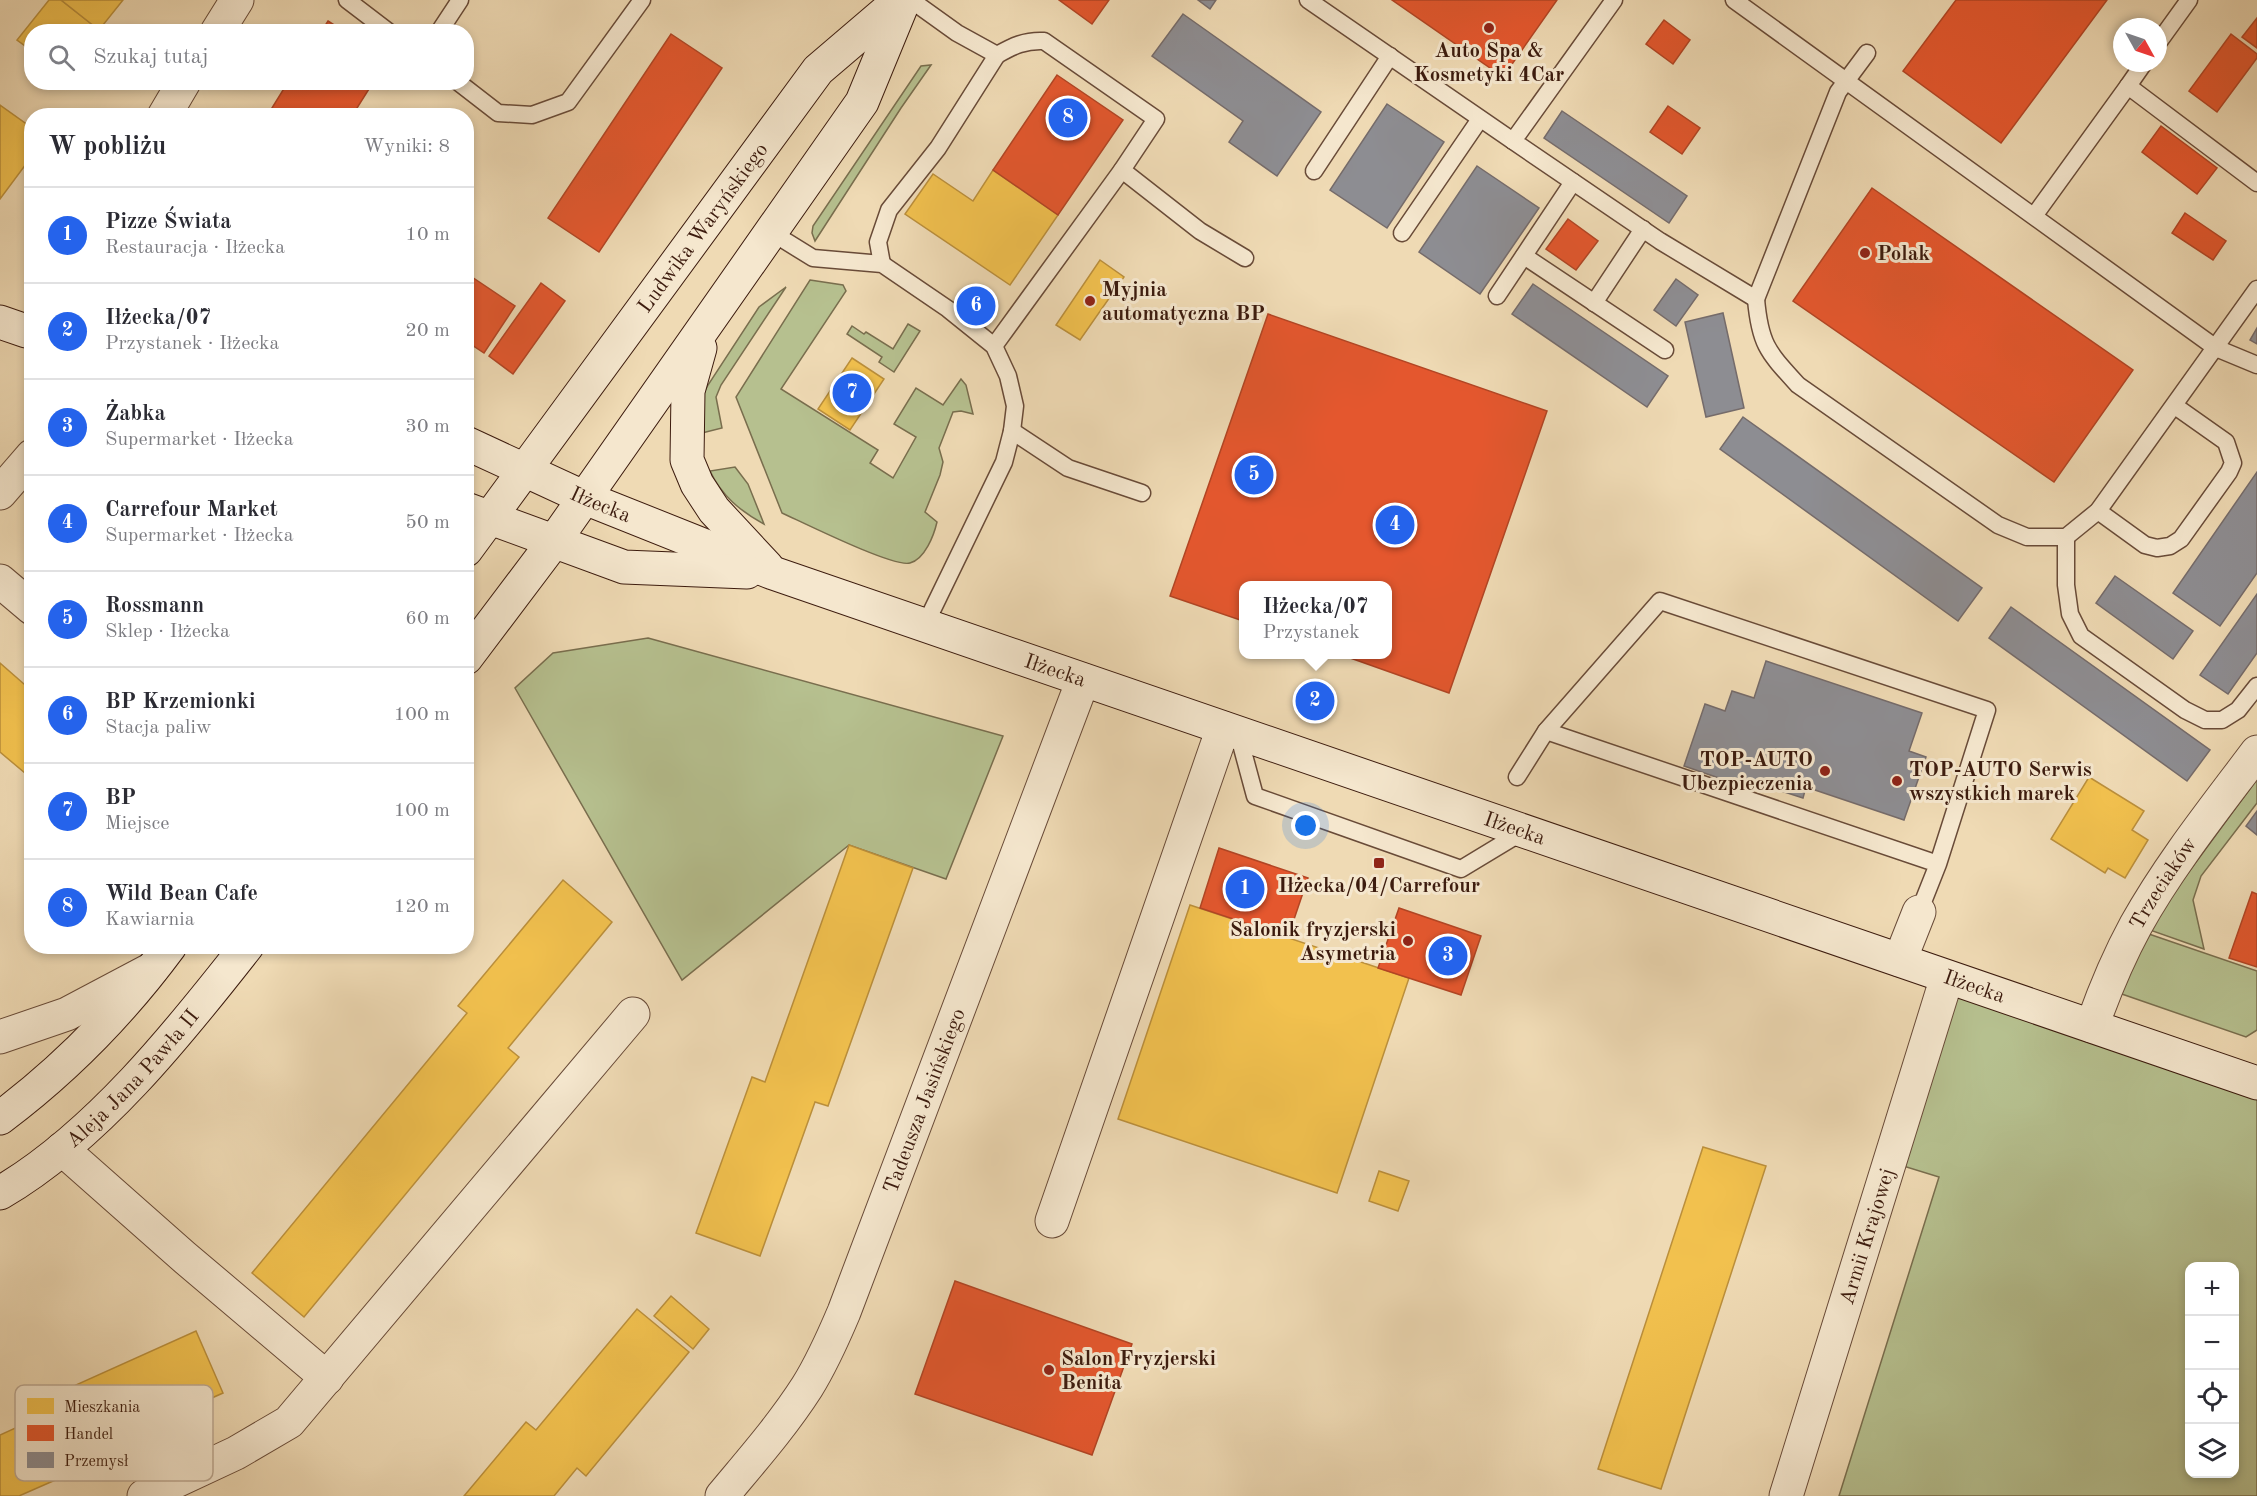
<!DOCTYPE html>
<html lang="pl">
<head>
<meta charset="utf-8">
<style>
  :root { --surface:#fff; --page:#f2f2f3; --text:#2b2b33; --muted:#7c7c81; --line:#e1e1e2; --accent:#2563eb }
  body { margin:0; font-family:"Old Standard TT",serif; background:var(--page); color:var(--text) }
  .controls { position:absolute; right:18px; bottom:18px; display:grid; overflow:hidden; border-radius:12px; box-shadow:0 3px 9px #0003 }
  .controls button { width:54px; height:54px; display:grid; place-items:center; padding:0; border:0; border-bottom:2px solid var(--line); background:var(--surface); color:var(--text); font:30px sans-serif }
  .compass { position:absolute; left:2113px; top:18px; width:54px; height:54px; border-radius:50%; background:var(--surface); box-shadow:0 3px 9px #0003; rotate:130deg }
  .you { position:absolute; left:1306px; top:826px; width:21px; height:21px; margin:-15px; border:4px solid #fff; border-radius:50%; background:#1a73e8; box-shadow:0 0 0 9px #1a73e833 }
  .badge { display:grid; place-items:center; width:39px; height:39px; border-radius:50%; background:var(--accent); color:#fff; font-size:20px; font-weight:700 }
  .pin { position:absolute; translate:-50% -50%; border:3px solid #fff; box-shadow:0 2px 6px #0006 }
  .popup { position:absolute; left:1239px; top:581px; width:153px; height:78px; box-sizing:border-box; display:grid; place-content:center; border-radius:12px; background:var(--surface); filter:drop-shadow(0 2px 4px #0005); font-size:20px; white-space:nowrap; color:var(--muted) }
  .popup b { font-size:22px; color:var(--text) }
  .popup::after { content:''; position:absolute; left:50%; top:100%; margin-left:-12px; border:12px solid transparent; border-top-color:var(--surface) }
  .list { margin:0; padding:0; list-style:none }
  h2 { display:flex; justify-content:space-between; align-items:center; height:78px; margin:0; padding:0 24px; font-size:26px }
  h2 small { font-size:20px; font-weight:400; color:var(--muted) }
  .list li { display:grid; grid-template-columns:39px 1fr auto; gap:18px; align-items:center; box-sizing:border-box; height:96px; padding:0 24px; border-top:2px solid var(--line) }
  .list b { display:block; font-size:22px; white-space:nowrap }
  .list p { margin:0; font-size:20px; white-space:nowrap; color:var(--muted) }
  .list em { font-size:20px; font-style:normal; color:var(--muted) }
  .icon { flex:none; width:33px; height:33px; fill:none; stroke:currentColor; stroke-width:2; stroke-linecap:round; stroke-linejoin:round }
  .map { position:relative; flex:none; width:2257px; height:1496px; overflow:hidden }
  .search { position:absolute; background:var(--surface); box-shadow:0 3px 9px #0003; left:24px; top:24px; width:450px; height:66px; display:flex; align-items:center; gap:15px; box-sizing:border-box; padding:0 21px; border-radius:24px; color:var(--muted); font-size:22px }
  .panel { position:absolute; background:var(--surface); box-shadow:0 3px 9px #0003; left:24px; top:108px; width:450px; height:846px; border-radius:24px }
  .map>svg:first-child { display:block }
</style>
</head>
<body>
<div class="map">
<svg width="2257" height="1496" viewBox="0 0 2257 1496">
  <rect width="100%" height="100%" fill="#efdab4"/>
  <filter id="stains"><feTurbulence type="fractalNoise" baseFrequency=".00333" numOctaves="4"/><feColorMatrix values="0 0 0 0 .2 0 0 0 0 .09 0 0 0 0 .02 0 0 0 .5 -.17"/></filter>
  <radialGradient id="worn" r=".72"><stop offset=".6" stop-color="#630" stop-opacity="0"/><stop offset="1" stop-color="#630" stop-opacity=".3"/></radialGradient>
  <!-- green -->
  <g fill="#b6c08f" stroke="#796e4e" stroke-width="1.5" fill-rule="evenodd">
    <path d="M931 65 901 108 815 241 812 233 813 226 921 66Z"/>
    <path d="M810 280 843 285 846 291 781 389 878 450 870 463 893 478 916 437 894 424 916 388 943 405 961 379 966 385 973 414 961 411 953 412 939 448 943 462 940 475 925 512 937 522C934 535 925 559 910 563 894 568 802 522 782 513L736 397Z"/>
    <path d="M786 287 721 385 716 397 722 428 698 434 702 397 708 385 759 307Z"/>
    <path d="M908 324 920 331 894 372 879 362 882 357 847 334 852 326 864 334 866 332 893 349Z"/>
    <path d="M735 467 748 484 764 524C740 511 722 496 710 471Z"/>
    <path d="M648 638 1003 736 946 879 849 845 682 980 515 688 553 653Z"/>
    <path d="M2257 779V803L2201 876 2193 900 2204 949 2147 929Z"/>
    <path d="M2143 932 2257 971V1030L2246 1037 2116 992Z"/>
    <path d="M1947 977 2257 1083V1496H1839L1939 1177 1900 1165ZM2190 1266H2234V1474H2190Z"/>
  </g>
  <!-- homes -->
  <g fill="#f2c14e" stroke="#bb8f3b" stroke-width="1.5">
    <path d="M49 0H61L99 30 32 32V51L17 40Z"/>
    <path d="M61 0H123L99 30Z"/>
    <path d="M0 105 32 128V156L0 199Z"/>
    <path d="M993 170 1058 215 1010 285 905 214 933 174 973 201Z"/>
    <path d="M1100 260 1124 277 1080 340 1056 325Z"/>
    <path d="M852 358 884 379 850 430 818 409Z"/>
    <path d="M0 663 32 691V779L0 752Z"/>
    <path d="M2089 777 2144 811 2132 830 2148 840 2125 878 2108 868 2105 873 2051 839Z"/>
    <path d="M849 845 913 868 828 1106 815 1102 760 1256 696 1233 752 1077 765 1082Z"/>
    <path d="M563 880 612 922 508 1048 519 1057 304 1317 252 1273 467 1013 458 1006Z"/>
    <path d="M1190 905 1409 978 1337 1193 1118 1119Z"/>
    <path d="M1703 1147 1766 1166 1661 1489 1598 1469Z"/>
    <path d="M1379 1171 1409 1181 1398 1211 1369 1201Z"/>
    <path d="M671 1296 709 1329 693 1349 654 1316Z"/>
    <path d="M637 1309 689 1352 586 1476 577 1468 554 1496H464L526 1422 536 1430Z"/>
    <path d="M196 1331 223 1393 65 1463 69 1474 19 1496H0V1435L44 1415 38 1402Z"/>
  </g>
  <!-- shops -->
  <g fill="#e4572e" stroke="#b24524" stroke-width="1.5">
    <path d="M1059 0H1109L1092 24Z"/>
    <path d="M1392 0H1557L1503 77Z"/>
    <path d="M1956 0H2107L2001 143 1903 71Z"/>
    <path d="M2257 18V48L2242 37Z"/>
    <path d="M1664 20 1690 40 1673 64 1646 44Z"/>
    <path d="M328 21 345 32H321Z"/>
    <path d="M671 34 722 68 599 252 548 218Z"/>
    <path d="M2231 34 2257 54V58L2217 112 2189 91Z"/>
    <path d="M1057 75 1123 120 1058 215 993 170Z"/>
    <path d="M288 82H359L369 89 352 116H267Z"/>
    <path d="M1668 106 1700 128 1682 154 1650 132Z"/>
    <path d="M2161 126 2217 168 2197 194 2142 152Z"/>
    <path d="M1872 188 2133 370 2054 482 1793 301Z"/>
    <path d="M2185 213 2226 241 2213 260 2172 233Z"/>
    <path d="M1568 219 1598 241 1576 270 1546 249Z"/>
    <path d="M466 273 515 306 484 353 466 341Z"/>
    <path d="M541 283 565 301 513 374 489 356Z"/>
    <path d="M1268 314 1547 411 1449 693 1339 654H1387V586H1243V621L1170 596Z"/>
    <path d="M1219 848 1308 878 1288 937 1200 908Z"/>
    <path d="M2252 892 2257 894V967L2229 958Z"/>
    <path d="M1399 908 1481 936 1461 995 1378 968Z"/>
    <path d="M955 1281 1132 1344 1092 1455 915 1394Z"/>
  </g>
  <!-- industry -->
  <g fill="#8d8d92" stroke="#756b6a" stroke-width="1.5">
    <path d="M1198 0H1216L1210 9Z"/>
    <path d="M1183 14 1321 112 1277 176 1229 142 1243 121 1152 56Z"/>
    <path d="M1387 104 1444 142 1387 228 1330 190Z"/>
    <path d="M1562 111 1687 196 1669 223 1544 138Z"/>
    <path d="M1477 166 1539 208 1480 294 1419 252Z"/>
    <path d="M1676 279 1698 295 1676 326 1654 310Z"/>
    <path d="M1533 284 1668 376 1647 407 1512 314Z"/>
    <path d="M1723 313 1744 408 1706 417 1685 322Z"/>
    <path d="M2257 328V344L2250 340Z"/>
    <path d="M1743 417 1982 588 1958 621 1720 449Z"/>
    <path d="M2257 472V573L2220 626 2173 593Z"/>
    <path d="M2115 576 2193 631 2173 659 2096 603Z"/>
    <path d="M2257 594V653L2228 694 2200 675Z"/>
    <path d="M2011 607 2210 750 2187 781 1989 638Z"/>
    <path d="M1766 661 1922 713 1909 751 1926 757 1904 820 1806 787 1803 798 1747 780 1745 787 1684 766 1705 704 1725 711 1732 691 1754 698Z"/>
    <path d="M2257 811V835L2246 826Z"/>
  </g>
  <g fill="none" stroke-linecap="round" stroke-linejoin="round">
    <defs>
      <g id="lane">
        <path d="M347 0 389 32"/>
        <path d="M911 0 957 33 997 55C1013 46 1025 40 1044 41L1156 119 1122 170 994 346"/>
        <path d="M1308 0 1513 141"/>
        <path d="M1614 0 1513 141 1660 241 1756 299 1838 92 1867 53"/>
        <path d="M1734 0 2216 348 2257 365"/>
        <path d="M439 32 460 0"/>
        <path d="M2158 43 2189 0"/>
        <path d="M458 82 498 113 532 115 568 102 642 0"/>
        <path d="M2128 86 2144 63"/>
        <path d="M1122 170 1200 231 1245 258"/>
        <path d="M1314 171 1390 56"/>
        <path d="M2034 216 2128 86 2257 183"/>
        <path d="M771 232 813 258 882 264 948 309 994 346 1008 376 1015 406 1012 431 1004 462 925 625"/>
        <path d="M1402 233 1480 119"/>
        <path d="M1524 256 1665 350"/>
        <path d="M882 264 878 242 889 210 938 148 997 55"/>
        <path d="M1497 296 1573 182"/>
        <path d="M1756 299C1760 345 1768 352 1798 385L1998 525 2027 537H2066L2098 511 2257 289"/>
        <path d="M1594 303 1643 229"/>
        <path d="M1012 431 1068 468 1142 493"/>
        <path d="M2098 511 2145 545 2157 548 2170 546 2181 539 2229 472 2233 463 2226 442 2175 406"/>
        <path d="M2066 537V585L2070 614 2081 636 2185 710 2205 720H2222L2238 710 2257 686"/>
        <path d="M1238 733 1255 796 1461 869 1522 832"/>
        <path d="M1517 777 1546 731"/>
        <path d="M1919 912 1938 864 1987 710 1660 601 1546 731 1938 864"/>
      </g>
      <g id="street">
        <path d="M217 32 237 0"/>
        <path d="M164 116 184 82"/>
        <path d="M0 493 32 456"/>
        <path d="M0 581 32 608"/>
        <path d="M1900 960 1919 912"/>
        <path id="s1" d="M2092 1026C2104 992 2118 958 2136 925 2170 864 2215 808 2257 752"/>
        <path d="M0 1037 67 1014 152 969"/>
        <path d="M62 1149 183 1256 327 1378"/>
        <path d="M1052 1221 1223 728"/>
        <path d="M144 1496 236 1453 289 1422 633 1014"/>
        <path id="s2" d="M722 1496C751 1461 782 1426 807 1387 822 1363 833 1338 844 1312L1083 680"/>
        <path id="s3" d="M1786 1496 1947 977"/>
      </g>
      <g id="secondary">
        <path d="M0 322 26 331 32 330"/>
        <path d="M700 348 688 391 687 460 697 484 714 510 767 567"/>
        <path id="s4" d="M466 443 585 498 773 573 2257 1083"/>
        <path d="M466 509 624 567 747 572"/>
        <path id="s5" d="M466 550 818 70 900 0"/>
        <path d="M466 658 555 540 862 102 904 0"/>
        <path d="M0 1118C64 1070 122 1011 170 946"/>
        <path id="s6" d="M0 1193C96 1137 179 1033 247 946"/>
      </g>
    </defs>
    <!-- lane casing -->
    <use href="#lane" stroke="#694b38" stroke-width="19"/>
    <!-- street casing -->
    <use href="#street" stroke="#694b38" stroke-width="35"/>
    <!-- secondary casing -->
    <use href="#secondary" stroke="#3c1b0e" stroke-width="35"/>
    <!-- lane -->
    <use href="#lane" stroke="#f5e7ce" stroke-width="16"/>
    <!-- street -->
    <use href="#street" stroke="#f5e7ce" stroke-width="33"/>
    <!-- secondary -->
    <use href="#secondary" stroke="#f5e7ce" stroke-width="33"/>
  </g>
  <!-- markers -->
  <g fill="#8f2418" stroke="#f5e7ce" stroke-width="2">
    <circle cx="1489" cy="28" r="6"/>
    <circle cx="1865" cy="253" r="6"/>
    <circle cx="1090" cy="301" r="6"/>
    <circle cx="1825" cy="771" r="6"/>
    <circle cx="1897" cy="781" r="6"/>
    <rect x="1373" y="857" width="12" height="12" rx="3"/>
    <circle cx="1408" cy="941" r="6"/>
    <circle cx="1049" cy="1370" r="6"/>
  </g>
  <g text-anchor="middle" stroke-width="6" stroke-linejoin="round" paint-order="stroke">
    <!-- poi labels -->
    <g font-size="21" font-weight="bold" fill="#3c1b0e" stroke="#f5e7ce" text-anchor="start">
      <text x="1489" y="57" text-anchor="middle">Auto Spa &amp;<tspan x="1489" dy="24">Kosmetyki 4Car</tspan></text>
      <text x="1877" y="260">Polak</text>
      <text x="1102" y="296">Myjnia<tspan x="1102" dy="24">automatyczna BP</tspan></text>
      <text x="1813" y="766" text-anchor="end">TOP-AUTO<tspan x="1813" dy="24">Ubezpieczenia</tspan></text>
      <text x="1909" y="776">TOP-AUTO Serwis<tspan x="1909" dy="24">wszystkich marek</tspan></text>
      <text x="1379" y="892" text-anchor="middle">Iłżecka/04/Carrefour</text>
      <text x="1396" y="936" text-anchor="end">Salonik fryzjerski<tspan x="1396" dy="24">Asymetria</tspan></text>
      <text x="1061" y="1365">Salon Fryzjerski<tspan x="1061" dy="24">Benita</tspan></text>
    </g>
    <!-- street labels -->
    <g font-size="21" fill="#3c1b0e" stroke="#f5e7ce">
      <text dy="7" stroke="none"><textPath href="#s5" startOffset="400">Ludwika Waryńskiego</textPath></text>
      <text dy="7" stroke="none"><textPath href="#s4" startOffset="148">Iłżecka</textPath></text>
      <text dy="7" stroke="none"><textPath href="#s4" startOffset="632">Iłżecka</textPath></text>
      <text dy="7" stroke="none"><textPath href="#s4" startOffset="1118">Iłżecka</textPath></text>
      <text dy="7" stroke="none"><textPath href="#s1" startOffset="160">Trzeciaków</textPath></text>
      <text dy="7" stroke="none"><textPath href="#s4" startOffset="1604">Iłżecka</textPath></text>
      <text dy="7" stroke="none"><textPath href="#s6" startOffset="176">Aleja Jana Pawła II</textPath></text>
      <text dy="7" stroke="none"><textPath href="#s2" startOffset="448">Tadeusza Jasińskiego</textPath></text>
      <text dy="7" stroke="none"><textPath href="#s3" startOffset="272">Armii Krajowej</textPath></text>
    </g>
  </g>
  <!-- legend -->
  <rect x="15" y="1385" width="198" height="96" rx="9" fill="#f5e7ce" stroke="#beaa94" stroke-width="1.5"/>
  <rect x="27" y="1398" width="27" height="16" fill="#f2c14e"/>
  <rect x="27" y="1425" width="27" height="16" fill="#e4572e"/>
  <rect x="27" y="1452" width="27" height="16" fill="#8d8d92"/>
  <g font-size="16" fill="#3c1b0e">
    <text x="64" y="1412">Mieszkania</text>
    <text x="64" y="1439">Handel</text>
    <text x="64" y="1466">Przemysł</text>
  </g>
  <rect width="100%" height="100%" filter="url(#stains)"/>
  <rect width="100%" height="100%" fill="url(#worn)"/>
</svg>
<div class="controls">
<button>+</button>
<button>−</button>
<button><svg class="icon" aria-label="locate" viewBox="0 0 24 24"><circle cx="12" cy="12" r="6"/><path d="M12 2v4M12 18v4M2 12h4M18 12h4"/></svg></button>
<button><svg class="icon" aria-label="layers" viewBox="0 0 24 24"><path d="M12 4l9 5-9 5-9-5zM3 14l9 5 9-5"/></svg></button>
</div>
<svg class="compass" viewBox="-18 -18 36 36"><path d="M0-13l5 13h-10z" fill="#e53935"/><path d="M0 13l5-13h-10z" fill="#7c7c81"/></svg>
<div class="you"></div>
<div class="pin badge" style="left:1245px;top:889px">1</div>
<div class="pin badge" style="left:1315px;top:701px">2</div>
<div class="popup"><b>Iłżecka/07</b>Przystanek</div>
<div class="pin badge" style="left:1448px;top:956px">3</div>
<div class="pin badge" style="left:1395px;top:525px">4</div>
<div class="pin badge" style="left:1254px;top:475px">5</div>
<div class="pin badge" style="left:976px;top:306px">6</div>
<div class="pin badge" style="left:852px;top:393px">7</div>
<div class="pin badge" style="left:1068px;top:118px">8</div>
<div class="search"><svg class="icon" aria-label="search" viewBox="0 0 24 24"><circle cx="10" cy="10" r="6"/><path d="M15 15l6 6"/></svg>Szukaj tutaj</div>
<section class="panel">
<h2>W pobliżu<small>Wyniki: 8</small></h2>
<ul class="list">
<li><span class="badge">1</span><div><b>Pizze Świata</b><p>Restauracja · Iłżecka</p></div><em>10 m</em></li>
<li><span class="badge">2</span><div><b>Iłżecka/07</b><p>Przystanek · Iłżecka</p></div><em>20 m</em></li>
<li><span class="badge">3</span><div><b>Żabka</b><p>Supermarket · Iłżecka</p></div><em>30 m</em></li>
<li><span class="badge">4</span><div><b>Carrefour Market</b><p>Supermarket · Iłżecka</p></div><em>50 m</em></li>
<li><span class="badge">5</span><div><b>Rossmann</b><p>Sklep · Iłżecka</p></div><em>60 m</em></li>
<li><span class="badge">6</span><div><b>BP Krzemionki</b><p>Stacja paliw</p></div><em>100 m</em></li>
<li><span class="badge">7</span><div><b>BP</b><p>Miejsce</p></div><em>100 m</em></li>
<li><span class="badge">8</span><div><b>Wild Bean Cafe</b><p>Kawiarnia</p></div><em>120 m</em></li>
</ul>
</section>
</div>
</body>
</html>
